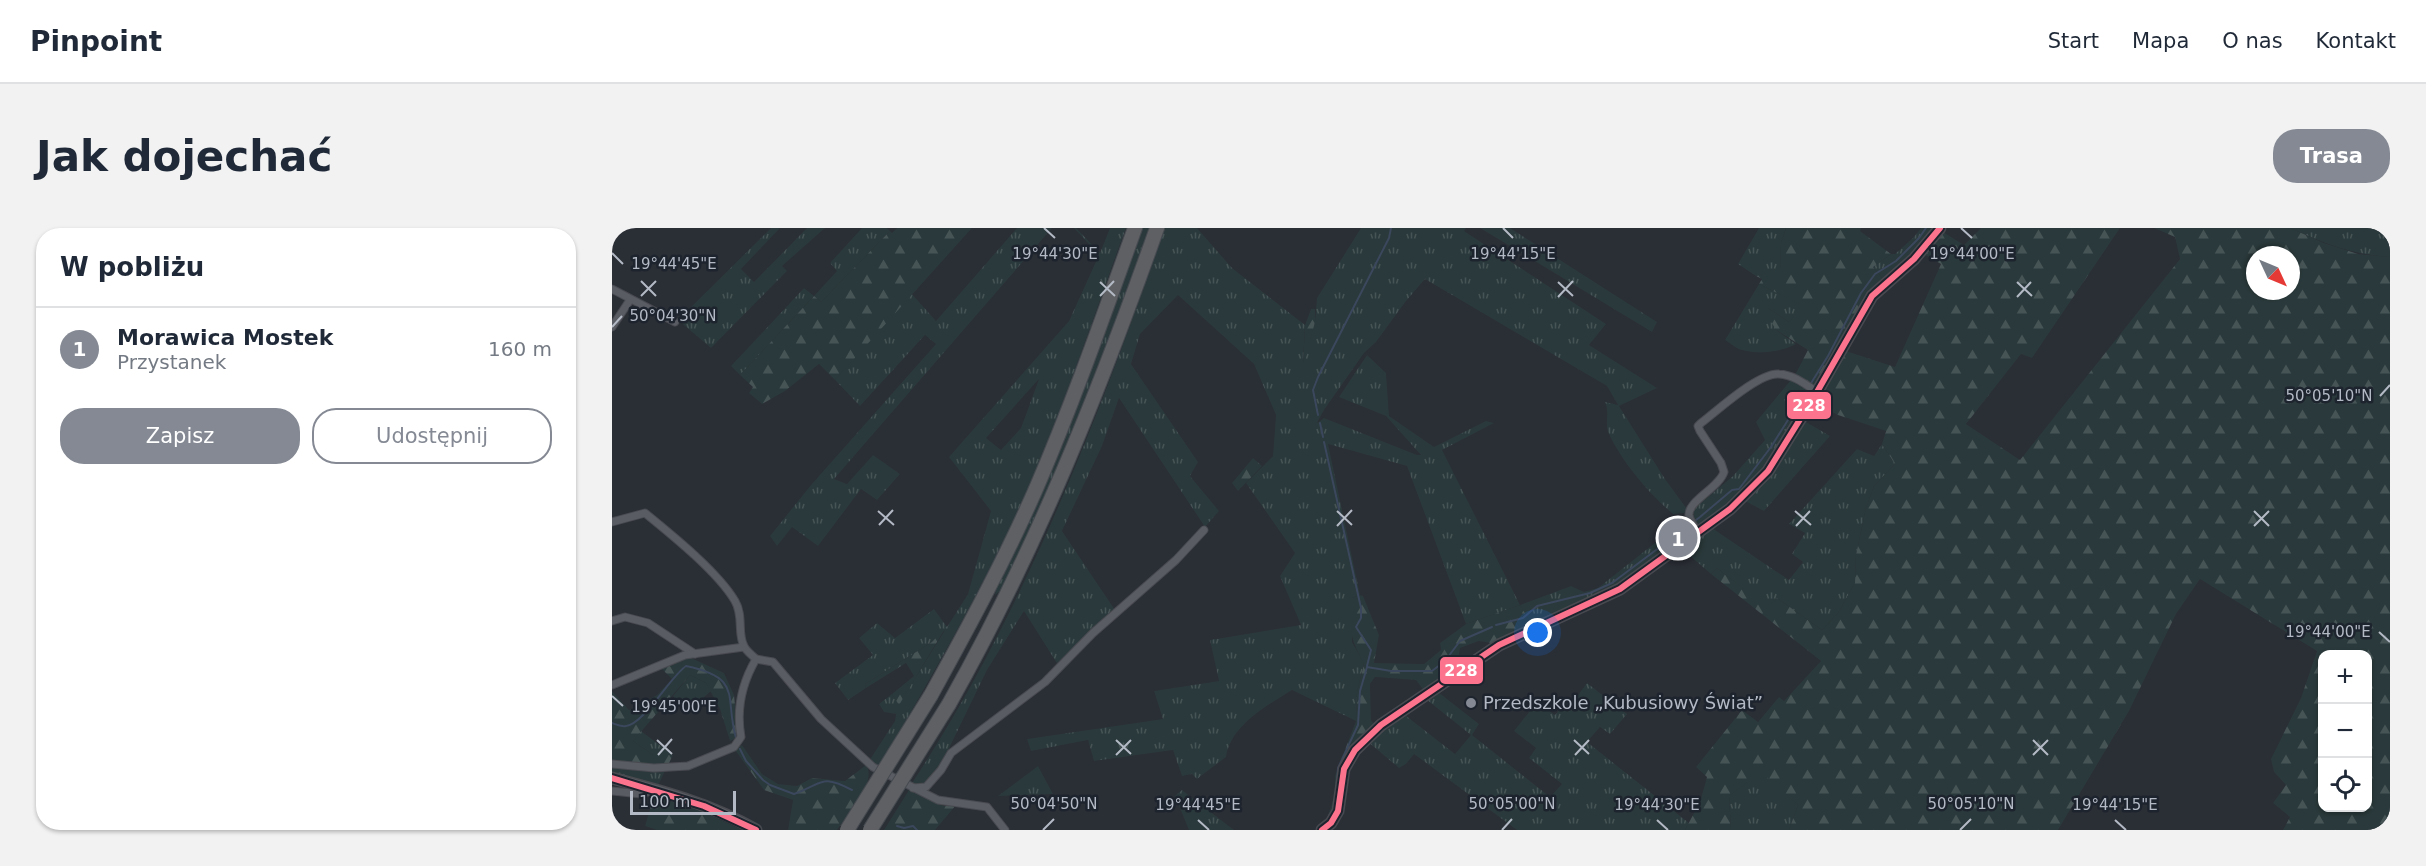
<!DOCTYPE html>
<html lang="pl">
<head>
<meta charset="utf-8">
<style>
  :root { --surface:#fff; --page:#f2f2f3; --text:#1f2937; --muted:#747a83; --line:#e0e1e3; --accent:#848993 }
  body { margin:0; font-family:"DejaVu Sans",sans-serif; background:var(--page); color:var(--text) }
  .controls { position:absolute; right:18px; bottom:18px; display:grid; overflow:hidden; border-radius:12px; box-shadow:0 2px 4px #0004 }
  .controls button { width:54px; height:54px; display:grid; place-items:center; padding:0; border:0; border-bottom:2px solid var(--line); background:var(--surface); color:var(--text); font:30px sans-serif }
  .compass { position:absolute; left:1634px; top:18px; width:54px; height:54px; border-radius:50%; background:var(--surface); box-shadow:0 2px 4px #0004; rotate:134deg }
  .scale { position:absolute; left:18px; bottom:15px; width:106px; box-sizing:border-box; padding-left:6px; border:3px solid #b4bac5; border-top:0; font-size:16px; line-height:21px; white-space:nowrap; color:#b4bac5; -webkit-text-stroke:4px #1e242e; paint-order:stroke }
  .you { position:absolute; left:926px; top:405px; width:21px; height:21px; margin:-15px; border:4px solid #fff; border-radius:50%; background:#1a73e8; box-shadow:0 0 0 9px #1a73e833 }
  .badge { display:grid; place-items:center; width:39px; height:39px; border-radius:50%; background:var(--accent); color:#fff; font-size:20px; font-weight:700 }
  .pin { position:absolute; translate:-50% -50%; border:3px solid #fff; box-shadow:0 2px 6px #0006 }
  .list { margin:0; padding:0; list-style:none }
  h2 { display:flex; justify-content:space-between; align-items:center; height:78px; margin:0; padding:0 24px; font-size:26px }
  h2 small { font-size:20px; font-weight:400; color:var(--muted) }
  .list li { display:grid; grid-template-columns:39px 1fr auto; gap:18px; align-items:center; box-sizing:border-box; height:84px; padding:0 24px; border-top:2px solid var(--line) }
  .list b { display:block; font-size:22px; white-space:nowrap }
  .list p { margin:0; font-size:20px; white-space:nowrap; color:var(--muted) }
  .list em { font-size:20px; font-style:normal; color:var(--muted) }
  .actions { display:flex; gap:12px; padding:18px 24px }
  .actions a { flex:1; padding:14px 0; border:2px solid var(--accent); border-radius:24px; text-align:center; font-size:21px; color:var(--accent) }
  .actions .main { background:var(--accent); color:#fff }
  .icon { flex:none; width:33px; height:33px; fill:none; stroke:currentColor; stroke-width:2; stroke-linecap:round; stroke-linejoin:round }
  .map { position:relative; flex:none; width:1778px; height:602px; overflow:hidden; border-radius:24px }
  header { display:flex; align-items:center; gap:36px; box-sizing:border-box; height:84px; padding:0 30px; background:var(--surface); border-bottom:2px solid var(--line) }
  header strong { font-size:28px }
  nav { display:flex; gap:33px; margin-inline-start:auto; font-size:21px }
  .intro { display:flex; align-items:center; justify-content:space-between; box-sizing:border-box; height:144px; padding:0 36px }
  h1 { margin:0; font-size:42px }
  .button { padding:15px 27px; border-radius:24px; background:var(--accent); color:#fff; font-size:21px; font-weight:700 }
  main { display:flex; gap:36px; padding:0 36px }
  aside { flex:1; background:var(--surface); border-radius:24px; box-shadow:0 2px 4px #0004 }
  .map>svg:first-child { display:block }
</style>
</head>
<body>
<header>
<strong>Pinpoint</strong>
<nav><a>Start</a><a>Mapa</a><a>O nas</a><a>Kontakt</a></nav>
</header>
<div class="intro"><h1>Jak dojechać</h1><a class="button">Trasa</a></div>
<main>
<aside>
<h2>W pobliżu<small></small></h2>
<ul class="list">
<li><span class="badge">1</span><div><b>Morawica Mostek</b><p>Przystanek</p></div><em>160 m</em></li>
</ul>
<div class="actions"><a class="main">Zapisz</a><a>Udostępnij</a></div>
</aside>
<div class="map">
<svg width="1778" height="602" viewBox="0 0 1778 602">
  <defs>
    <pattern id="grass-tufts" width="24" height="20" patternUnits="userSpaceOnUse" patternTransform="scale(1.5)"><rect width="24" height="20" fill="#2a393b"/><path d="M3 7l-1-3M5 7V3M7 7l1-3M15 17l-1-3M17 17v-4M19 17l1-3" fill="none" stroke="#465456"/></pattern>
    <pattern id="forest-firs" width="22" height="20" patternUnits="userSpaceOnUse" patternTransform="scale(1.5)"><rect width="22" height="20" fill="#2a393b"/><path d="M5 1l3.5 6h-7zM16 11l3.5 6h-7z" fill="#465456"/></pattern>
  </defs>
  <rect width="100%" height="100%" fill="#2a2e35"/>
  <!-- grass -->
  <g fill="url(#grass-tufts)" fill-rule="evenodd">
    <path d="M159 0H168L129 41 142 54 195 0H213L170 38 175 43 99 120 66 92Z"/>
    <path d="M250 0H275L278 3 209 74 202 68 128 147 119 138 192 60 202 68 225 43 218 35Z"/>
    <path d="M405 0H440L222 251 235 256 261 227 288 246 265 272 249 261 206 318 180 299 165 318 158 308 199 257 324 116 313 107 248 178 223 152 299 65 324 93Z"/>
    <path d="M462 0H464L488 25 498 0H514C480 92 450 186 409 276 367 367 317 453 267 539L257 533 283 493 284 486 272 484 267 476 280 466 287 476 333 402 320 414 253 456 254 460 236 472 223 455 261 427 247 410 265 395 283 410 322 381 335 399 356 366 379 283 337 229 457 93 487 27ZM427 151 409 200 389 222 374 210Z"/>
    <path d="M528 0H540L480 162 396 357 383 367 385 352Z"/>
    <path d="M553 0H585L620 40 693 97 691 135 703 94 705 70 749 0H854L852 3 994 96 977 117 1045 160 1007 178 1053 251 1075 281 1072 285 1061 286C1037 266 1010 234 997 206 992 196 998 185 993 174L1006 177 995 158 813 51 794 73 764 114 752 125 712 182 705 195 712 190 805 227H809L774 188 727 169 755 127 774 145 777 188 822 219 874 193 882 195 830 222 908 377 959 358 972 364 986 360 1058 303 1057 300C1066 294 1073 292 1081 288L1083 280 1121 248 1153 212 1144 194 1183 147 1204 160 1157 233 1137 258 1025 345 985 369 920 397 908 377 854 396 795 238 716 216 748 367 740 370V414L752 435 745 464 744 493 680 462C655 478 619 497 614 529L585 551 580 546 570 548 561 522 482 533 476 512 419 523 415 511 551 491 542 463 607 453 598 412 689 397 668 348 683 325 634 255 661 228 664 187 642 136 566 67 528 106 519 136 586 234 578 248 607 283 593 299 507 170 490 218 450 303 503 382 446 437 412 383 375 442 327 541 310 558 300 555C412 385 486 191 553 0Z"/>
    <path d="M868 0H898L1045 94 1040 104Z"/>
    <path d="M1147 0H1174L1169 15 1168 42 1144 48 1126 36Z"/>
    <path d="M1309 0H1323L1309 19 1271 51 1261 39 1279 26H1283L1302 9Z"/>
    <path d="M1678 0H1768L1778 8V29C1737 26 1715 16 1678 0Z"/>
    <path d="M1147 56 1192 78 1177 94 1156 80 1164 102 1184 116C1170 124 1146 127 1130 122 1125 121 1118 115 1113 112Z"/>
    <path d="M1194 194 1218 208 1152 283 1133 273 1162 240Z"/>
    <path d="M1270 216 1283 236 1262 258 1254 280 1244 327 1243 355 1226 385 1210 402 1165 370 1156 380 1105 340 1099 346 1069 320 1100 300 1177 352 1191 334 1180 326 1193 305 1177 296 1245 221 1262 228Z"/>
    <path d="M78 447 94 455 99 463 73 486 61 468Z"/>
    <path d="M975 455 1015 486 998 506 988 499 975 514 1077 595 1073 602H905L802 526 794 536 787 540 755 513 793 487 843 526 859 507 815 472 826 464 867 496 860 507 938 569 950 556 917 530 924 520 902 503 925 474 943 487 955 472 960 475Z"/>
    <path d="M29 503 61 527H41L21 513Z"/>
    <path d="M426 538 441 566 386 568Z"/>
    <path d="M0 539 27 543H53L46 558 0 545Z"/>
    <path d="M1149 543 1186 577 1177 602H1119L1117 568Z"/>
    <path d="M570 562 622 602H577L563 568Z"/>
  </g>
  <!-- forest -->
  <g fill="url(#forest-firs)" fill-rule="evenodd">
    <path d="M285 0H360L223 152 207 136 173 163 150 176 137 165 141 159 128 147 202 68 209 74 278 3 280 5Z"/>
    <path d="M1174 0H1249L1248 3 1279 26 1261 39 1271 51 1255 69 1204 160 1183 147 1196 122 1164 102 1154 85 1156 80 1177 94 1191 78 1147 56 1150 51 1144 48 1168 41 1169 15Z"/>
    <path d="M1369 0H1508L1420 130 1409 126 1354 196 1408 232 1568 31 1563 9 1542 0H1678L1712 15 1746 26 1778 29V602H1671L1678 589 1661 575 1674 557 1662 544 1659 531 1689 470 1705 423 1588 351 1564 386 1517 483 1446 602H1177L1186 577 1149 544 1117 568 1119 602H1073L1088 574 1095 549 1084 539 1130 482 1146 494 1167 469 1172 473 1209 433 1099 346 1105 340 1156 379 1165 370 1210 402 1226 385 1243 355 1244 327 1254 280 1262 258 1283 236 1270 216 1274 203 1226 187 1204 176 1234 123 1283 139 1329 36 1313 27 1331 4 1352 17ZM1643 27H1679V63H1643ZM1710 427H1756V580H1710Z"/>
    <path d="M699 81H703V94L691 139 693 97Z"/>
    <path d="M641 230 650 238 626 263 620 255Z"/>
    <path d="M748 367 751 368 767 407 762 435 812 436 829 422 828 415 854 396 908 377 920 397 879 415 867 413 848 420 845 438 813 464 804 452 763 449 758 456 759 492 764 499 742 521 720 589 716 587 723 567V548L744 493 745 464 752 436C737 408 737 401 740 370Z"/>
    <path d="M334 399 287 477 280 466 302 448 294 435 254 460 253 456 320 414Z"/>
    <path d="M77 429 112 445 122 467 126 509 118 513 108 481 94 455 78 447 21 513 41 527H61L57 535 39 537 0 532V463L17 482 45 467 60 451 48 439Z"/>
    <path d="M130 517 150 546 166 556 185 558 200 550 233 553 254 537C266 553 235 587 225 602H176L181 572 152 562 123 522Z"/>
    <path d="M297 562 332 578 345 576 323 602H272Z"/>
    <path d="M42 568 83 580 130 602H45L33 598Z"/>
  </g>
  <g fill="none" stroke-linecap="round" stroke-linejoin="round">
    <!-- stream -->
    <g stroke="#3b475c" stroke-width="2">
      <path d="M706 187 701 162 706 149 777 10 779 0"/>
      <path d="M708 195 711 209"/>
      <path d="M712 214 749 380V390L744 399 759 422 755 438"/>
      <path d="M884 397 911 390 925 378 978 365 1000 355 1088 289 1120 262 1127 261 1159 219 1216 128 1249 65 1263 46 1284 33 1307 10 1314 0"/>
      <path d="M0 495C5 497 9 499 14 498 32 496 58 449 74 438 132 450 112 469 124 510"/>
      <path d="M128 521 134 533 151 552 158 557 182 566C211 556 208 545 240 562"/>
      <path d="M725 555 726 540 746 497 748 463 755 439 779 443H820L833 433 848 413 880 399"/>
      <path d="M285 598 292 600 301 598 305 602"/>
    </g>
    <defs>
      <g id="street">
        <path d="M0 61 63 94"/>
        <path d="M0 99 18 72"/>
        <path d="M0 294 33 285C60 307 106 344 123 373 132 388 125 406 132 418 134 423 140 427 144 431 130 455 124 481 129 509L122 519 76 538 42 540 0 536"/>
        <path d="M1086 305C1084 300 1078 293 1077 288 1075 273 1107 260 1112 244L1109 235 1088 203 1086 198 1089 195C1105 183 1147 144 1167 146 1182 147 1193 156 1205 164"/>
        <path d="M0 393 13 389 36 395 83 426"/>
        <path d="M144 431 161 434 209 491 261 539 326 572 375 579 393 602"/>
        <path d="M0 457 73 427 132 419"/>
        <path d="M301 560 314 559 329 542 339 525 433 454 481 405 564 332 592 302"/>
        <path d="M0 563 29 566 42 562"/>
      </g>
      <g id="secondary">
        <path d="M0 550C50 563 99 576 144 602"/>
        <path d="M710 602 719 595 726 583 732 541 743 522 769 497 887 417 1008 361 1118 281 1156 243 1205 164 1260 68 1302 31 1328 0"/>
      </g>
      <g id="highway">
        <path d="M319 467C357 398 395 328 426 256 462 172 492 86 523 0"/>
        <path d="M337 476C423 324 487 164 545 0"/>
      </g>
    </defs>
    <!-- street casing -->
    <use href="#street" stroke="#484a50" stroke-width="9"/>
    <!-- secondary casing -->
    <use href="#secondary" stroke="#484a50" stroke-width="13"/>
    <!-- highway casing -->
    <use href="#highway" stroke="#464a51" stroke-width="16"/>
    <!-- street -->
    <use href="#street" stroke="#595c63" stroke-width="7"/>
    <!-- secondary -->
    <use href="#secondary" stroke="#585b61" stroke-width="10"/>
    <!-- highway -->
    <use href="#highway" stroke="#5e6063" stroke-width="14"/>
    <defs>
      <g id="highway-bridge">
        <path d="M235 602 319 467"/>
        <path d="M258 602 337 476"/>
      </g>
    </defs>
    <!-- highway-bridge casing -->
    <use href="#highway-bridge" stroke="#464a51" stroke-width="16" stroke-linecap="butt"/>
    <!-- highway-bridge -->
    <use href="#highway-bridge" stroke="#5e6063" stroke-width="14"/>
    <defs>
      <g id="bus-1">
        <path d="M0 550 92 578 144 602"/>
        <path d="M710 602 719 595 726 583 732 541 743 522 769 497 887 417 1008 361 1118 281 1156 243 1205 164 1260 68 1302 31 1328 0"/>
      </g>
    </defs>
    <!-- bus-1 casing -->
    <use href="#bus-1" stroke="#1e242e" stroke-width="10"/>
    <!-- bus-1 -->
    <use href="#bus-1" stroke="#fc738d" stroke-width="6"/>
  </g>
  <!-- ticks -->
  <path fill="none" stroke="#b4bac5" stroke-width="2" d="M432 0 443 10M891 0 901 10M1349 0 1360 10M0 25 11 36M29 53 44 68M488 54 503 68M946 54 961 68M1405 54 1420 68M29 68 44 53M488 68 502 53M946 69 961 53M1405 69 1419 54M0 99 10 88M1768 168 1778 157M266 283 282 297M725 283 740 297M1183 283 1199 297M1642 283 1657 298M267 297 281 282M725 298 740 282M1184 298 1198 283M1642 298 1657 283M1767 404 1778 414M0 468 11 478M45 512 60 526M504 512 519 526M962 512 977 526M1421 512 1436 527M46 527 60 511M504 527 519 512M963 527 977 512M1421 527 1436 512M586 592 597 602M1045 592 1056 602M1503 592 1514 602M431 602 442 591M890 602 900 591M1348 602 1359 591"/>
  <!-- markers -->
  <circle fill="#848993" stroke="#1e242e" stroke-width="2" cx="859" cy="475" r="6"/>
  <g text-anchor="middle" stroke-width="5" stroke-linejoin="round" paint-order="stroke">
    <!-- poi labels -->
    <g font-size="18" fill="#b4bac5" stroke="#1e242e" text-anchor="start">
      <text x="871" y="481">Przedszkole „Kubusiowy Świat”</text>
    </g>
  </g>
  <g font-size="15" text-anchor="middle" fill="#b4bac5" stroke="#1e242e" stroke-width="5" stroke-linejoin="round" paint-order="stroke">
    <text x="443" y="31">19°44'30"E</text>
    <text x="901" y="31">19°44'15"E</text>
    <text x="1360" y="31">19°44'00"E</text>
    <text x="62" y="41">19°44'45"E</text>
    <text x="61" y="93">50°04'30"N</text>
    <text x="1717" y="173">50°05'10"N</text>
    <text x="1716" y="409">19°44'00"E</text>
    <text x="62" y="484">19°45'00"E</text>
    <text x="442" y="581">50°04'50"N</text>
    <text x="900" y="581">50°05'00"N</text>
    <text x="1359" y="581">50°05'10"N</text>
    <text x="586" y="582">19°44'45"E</text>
    <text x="1045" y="582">19°44'30"E</text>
    <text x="1503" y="582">19°44'15"E</text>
  </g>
  <g stroke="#1e242e" stroke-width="2">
    <rect x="1174" y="163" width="46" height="29" rx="6" fill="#fc738d"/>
    <rect x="827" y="428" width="45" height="29" rx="6" fill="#fc738d"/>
  </g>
  <g font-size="16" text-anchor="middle" font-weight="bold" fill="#fff">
    <text x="1197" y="183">228</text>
    <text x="849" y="448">228</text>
  </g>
</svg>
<div class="controls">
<button>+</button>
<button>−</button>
<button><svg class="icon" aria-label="locate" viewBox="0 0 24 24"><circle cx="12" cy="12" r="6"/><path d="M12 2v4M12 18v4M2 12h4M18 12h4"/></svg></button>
</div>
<svg class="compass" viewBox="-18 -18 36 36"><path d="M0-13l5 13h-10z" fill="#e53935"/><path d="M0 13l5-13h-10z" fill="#747a83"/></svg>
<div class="scale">100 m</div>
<div class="you"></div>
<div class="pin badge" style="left:1066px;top:310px">1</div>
</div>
</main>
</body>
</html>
